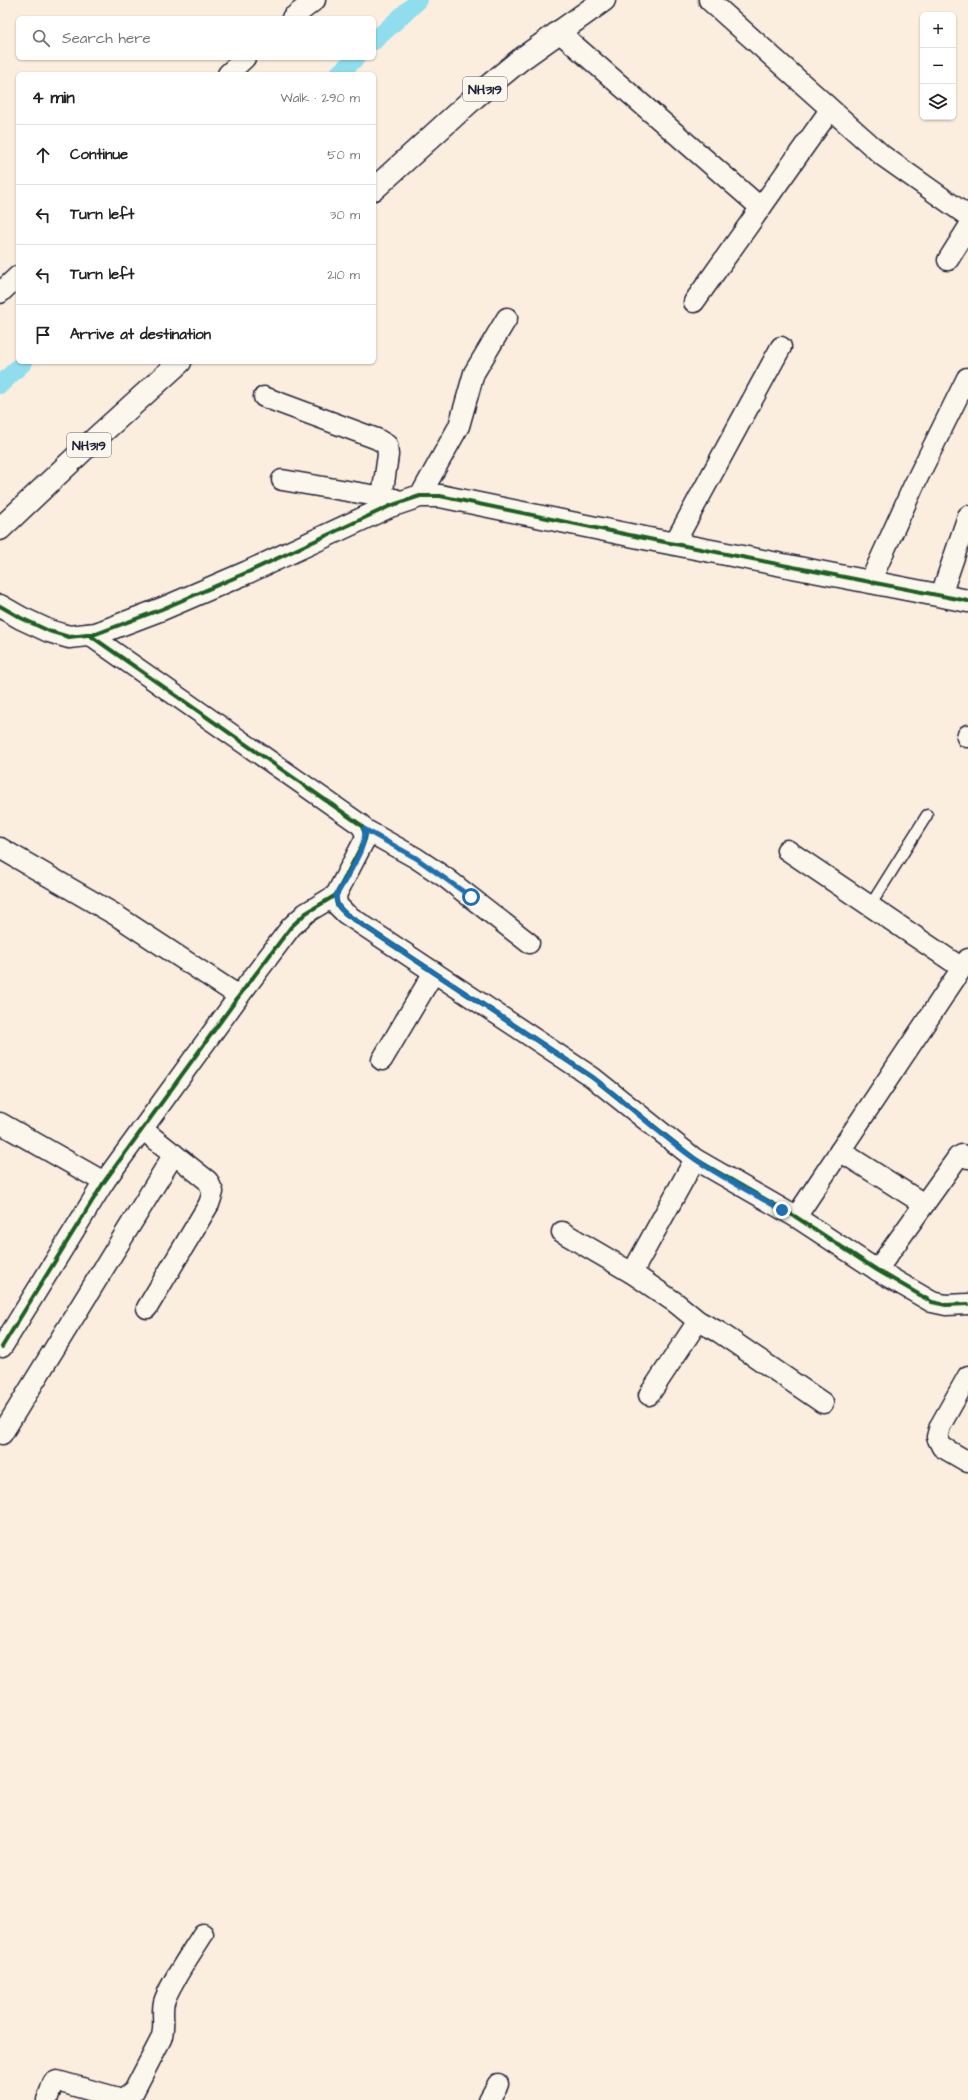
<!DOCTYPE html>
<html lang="en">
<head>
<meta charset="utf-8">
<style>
  :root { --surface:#fff; --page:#f6f6f6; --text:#222; --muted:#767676; --line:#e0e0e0 }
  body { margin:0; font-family:"Architects Daughter",sans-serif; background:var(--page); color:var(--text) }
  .controls { position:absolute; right:12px; top:12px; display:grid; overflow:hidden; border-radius:6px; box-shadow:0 1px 3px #0004 }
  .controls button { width:36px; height:36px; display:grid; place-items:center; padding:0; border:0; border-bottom:1px solid var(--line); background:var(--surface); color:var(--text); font:20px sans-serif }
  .stop { position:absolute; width:12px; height:12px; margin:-9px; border:3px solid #1f6fb2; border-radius:50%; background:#fff }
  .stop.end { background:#1f6fb2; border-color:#fff; box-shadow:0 1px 4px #0008 }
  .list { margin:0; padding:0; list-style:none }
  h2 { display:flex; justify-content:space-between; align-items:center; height:52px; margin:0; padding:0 16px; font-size:17px }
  h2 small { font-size:13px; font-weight:400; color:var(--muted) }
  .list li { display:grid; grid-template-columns:26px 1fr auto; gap:12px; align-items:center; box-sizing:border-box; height:60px; padding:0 16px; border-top:1px solid var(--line) }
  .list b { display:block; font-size:15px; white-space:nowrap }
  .list em { font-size:13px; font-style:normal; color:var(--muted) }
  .icon { flex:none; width:22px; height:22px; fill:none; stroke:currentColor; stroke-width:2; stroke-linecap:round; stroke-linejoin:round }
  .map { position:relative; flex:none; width:968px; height:2100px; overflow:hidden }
  .search { position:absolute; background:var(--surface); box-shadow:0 1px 3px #0004; left:16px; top:16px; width:360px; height:44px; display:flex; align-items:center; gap:10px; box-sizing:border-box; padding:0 14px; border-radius:6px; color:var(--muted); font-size:15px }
  .panel { position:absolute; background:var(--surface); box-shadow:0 1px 3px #0004; left:16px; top:72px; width:360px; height:292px; border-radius:6px }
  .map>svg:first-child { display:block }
</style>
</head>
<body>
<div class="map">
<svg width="968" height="2100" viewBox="0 0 968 2100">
  <rect width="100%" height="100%" fill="#fbeede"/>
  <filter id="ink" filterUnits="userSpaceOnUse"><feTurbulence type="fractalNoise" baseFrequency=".025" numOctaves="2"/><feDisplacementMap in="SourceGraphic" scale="8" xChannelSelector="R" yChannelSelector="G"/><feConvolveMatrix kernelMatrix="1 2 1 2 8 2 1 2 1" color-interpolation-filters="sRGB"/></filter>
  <g filter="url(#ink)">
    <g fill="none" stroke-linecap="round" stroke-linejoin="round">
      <!-- canal -->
      <g stroke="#8fdded" stroke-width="18">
        <path d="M374 41 419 0"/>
        <path d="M338 74 356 58"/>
        <path d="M0 385 24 362"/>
      </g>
      <defs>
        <path id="lane" d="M870 906 927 815"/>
        <g id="street">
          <path d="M709 0 883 156 968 216"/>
          <path d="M292 18 315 0"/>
          <path d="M558 31 761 208"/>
          <path d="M228 74 245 58"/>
          <path d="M948 260 968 228"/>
          <path d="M0 293 18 276"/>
          <path d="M694 302 830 110"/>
          <path d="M264 397 377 439 387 445 388 455 382 497"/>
          <path d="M282 480 395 499"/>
          <path d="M420 496 459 426 474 373 507 318"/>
          <path d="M674 544 781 347"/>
          <path d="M870 582 914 485 967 378"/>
          <path d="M941 595 968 516"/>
          <path d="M88 634 361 825 366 834 365 839 336 895 337 905 346 914 592 1077 695 1159 796 1217 877 1270 932 1302 946 1305 968 1304"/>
          <path d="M967 737 968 735"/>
          <path d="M364 829 416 858 446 878 529 943"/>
          <path d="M0 848 114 914 239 996"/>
          <path d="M787 850 962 968"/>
          <path d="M382 1060 434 972"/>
          <path d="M0 1123 104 1182"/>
          <path d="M142 1129 208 1181 213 1192 209 1204 147 1308"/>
          <path d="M840 1151 924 1204"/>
          <path d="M796 1217 968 959"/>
          <path d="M562 1232 632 1273 676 1303 698 1321 719 1332 823 1403"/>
          <path d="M877 1270 958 1157 962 1155 968 1158"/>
          <path d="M632 1273 695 1159"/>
          <path d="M2 1347 104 1182 239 996 291 927 306 913 336 895"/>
          <path d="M968 1376 940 1426 937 1437 942 1447 968 1462"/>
          <path d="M649 1395 698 1321"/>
          <path d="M2 1434 174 1154"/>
          <path d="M47 2100 53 2083 57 2081 122 2099 128 2096 134 2091 161 2039C166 2026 161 2014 164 2002 170 1983 192 1952 203 1934"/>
          <path d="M489 2100 498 2084"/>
        </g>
        <path id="secondary" d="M0 606 21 618 49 631 69 637 96 634 162 609 248 572 390 506 420 496H440L649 539 968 601"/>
        <g id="highway">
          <path d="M374 189 475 97 520 60 604 0"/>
          <path d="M0 529 96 438 180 362"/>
        </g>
      </defs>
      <!-- lane casing -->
      <use href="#lane" stroke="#22223b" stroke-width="13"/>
      <!-- street casing -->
      <use href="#street" stroke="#22223b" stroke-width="23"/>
      <!-- secondary casing -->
      <use href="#secondary" stroke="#22223b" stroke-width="25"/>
      <!-- highway casing -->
      <use href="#highway" stroke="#22223b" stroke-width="25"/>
      <!-- lane -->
      <use href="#lane" stroke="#fbf7ec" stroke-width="10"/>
      <!-- street -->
      <use href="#street" stroke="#fbf7ec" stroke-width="20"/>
      <!-- secondary -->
      <use href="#secondary" stroke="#fbf7ec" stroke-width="22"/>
      <!-- highway -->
      <use href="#highway" stroke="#fbf7ec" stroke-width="22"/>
      <defs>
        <g id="cycleway">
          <path d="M0 606 21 618 49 631 69 637 96 634 162 609 248 572 390 506 420 496H440L649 539 968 601"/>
          <path d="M88 634 361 825 366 834 365 839 336 895 337 905 346 914 592 1077 695 1159 796 1217 877 1270 932 1302 946 1305 968 1304"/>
          <path d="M2 1347 104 1182 239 996 291 927 306 913 336 895"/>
        </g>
      </defs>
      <!-- cycleway casing -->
      <use href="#cycleway" stroke="#fbf7ec" stroke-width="6"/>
      <!-- cycleway -->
      <use href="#cycleway" stroke="#1b5e20" stroke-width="4"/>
    </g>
  </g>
  <g fill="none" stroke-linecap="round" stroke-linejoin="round" filter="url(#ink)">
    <!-- route -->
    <path stroke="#1f6fb2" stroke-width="5" d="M471 897 416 858 364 829C369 845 344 881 336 896 336 904 339 908 346 914L592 1077C627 1103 659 1134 695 1159 722 1178 753 1193 782 1210"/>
  </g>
  <g text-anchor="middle" stroke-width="3" stroke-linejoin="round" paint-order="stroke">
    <!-- shield labels -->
    <g fill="#fbf7ec" stroke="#636270" stroke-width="1">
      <rect x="463" y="77" width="44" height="24" rx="3"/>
      <rect x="67" y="433" width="44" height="24" rx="3"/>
    </g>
    <g font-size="14" font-weight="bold" fill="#22223b">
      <text x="485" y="94">NH319</text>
      <text x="89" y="450">NH319</text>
    </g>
  </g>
</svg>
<div class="controls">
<button>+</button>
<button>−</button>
<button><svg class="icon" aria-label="layers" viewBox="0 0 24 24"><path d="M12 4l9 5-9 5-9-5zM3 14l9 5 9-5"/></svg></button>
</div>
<div class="stop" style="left:471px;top:897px"></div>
<div class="stop end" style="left:782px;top:1210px"></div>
<div class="search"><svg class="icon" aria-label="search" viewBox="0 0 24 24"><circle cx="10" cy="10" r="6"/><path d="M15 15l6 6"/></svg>Search here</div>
<section class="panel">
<h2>4 min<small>Walk · 290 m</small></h2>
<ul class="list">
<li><svg class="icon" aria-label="ahead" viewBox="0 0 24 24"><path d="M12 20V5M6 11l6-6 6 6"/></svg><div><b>Continue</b></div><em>50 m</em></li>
<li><svg class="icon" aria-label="left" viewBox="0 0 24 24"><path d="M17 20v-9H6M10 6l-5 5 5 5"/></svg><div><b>Turn left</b></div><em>30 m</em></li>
<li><svg class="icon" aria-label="left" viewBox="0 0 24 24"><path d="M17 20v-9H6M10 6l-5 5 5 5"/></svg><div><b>Turn left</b></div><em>210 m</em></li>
<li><svg class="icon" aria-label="arrive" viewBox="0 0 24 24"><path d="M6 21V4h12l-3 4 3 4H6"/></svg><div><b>Arrive at destination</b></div></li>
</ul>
</section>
</div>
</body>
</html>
